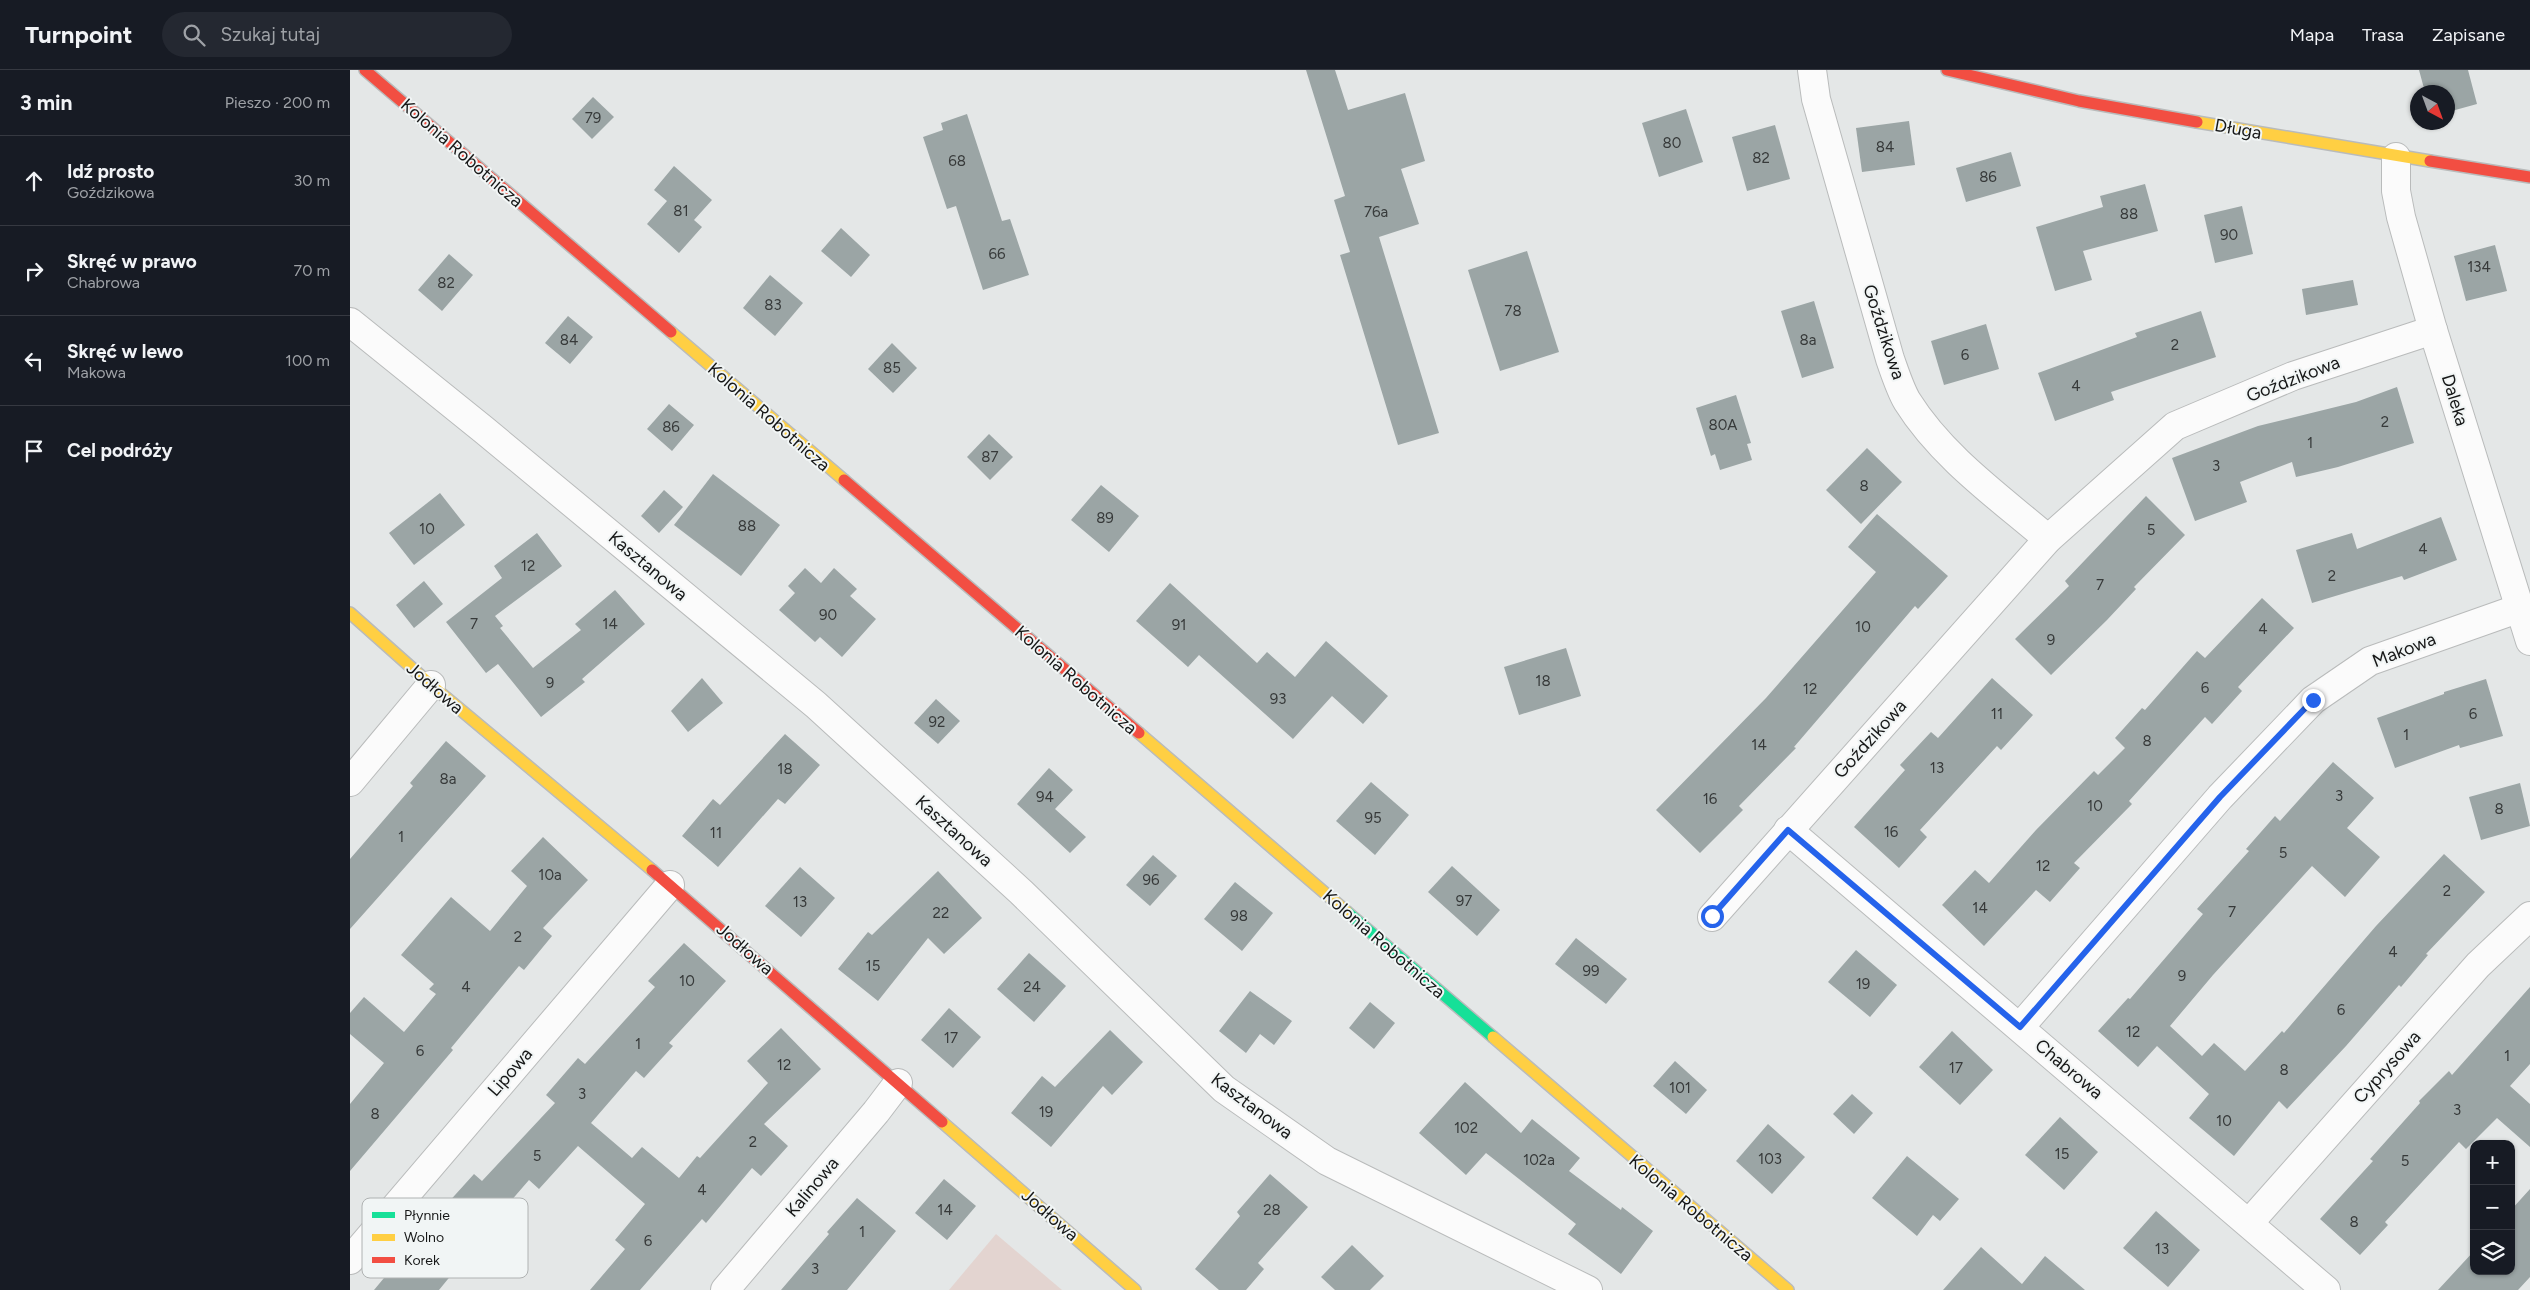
<!DOCTYPE html>
<html lang="pl">
<head>
<meta charset="utf-8">
<style>
  :root { --surface:#171b24; --page:#242831; --text:#f1f3f6; --muted:#9ea1a6; --line:#363941 }
  body { margin:0; font-family:Figtree,sans-serif; background:var(--page); color:var(--text) }
  .controls { position:absolute; right:15px; bottom:15px; display:grid; overflow:hidden; border-radius:10px; box-shadow:0 1px 4px #0004 }
  .controls button { width:45px; height:45px; display:grid; place-items:center; padding:0; border:0; border-bottom:1px solid var(--line); background:var(--surface); color:var(--text); font:25px sans-serif }
  .compass { position:absolute; left:2060px; top:15px; width:45px; height:45px; border-radius:50%; background:var(--surface); box-shadow:0 1px 4px #0004; rotate:139deg }
  .stop { position:absolute; width:15px; height:15px; margin:-11px; border:4px solid #2563eb; border-radius:50%; background:#fff }
  .stop.end { background:#2563eb; border-color:#fff; box-shadow:0 1px 5px #0008 }
  .list { margin:0; padding:0; list-style:none }
  h2 { display:flex; justify-content:space-between; align-items:center; height:65px; margin:0; padding:0 20px; font-size:21px }
  h2 small { font-size:16px; font-weight:400; color:var(--muted) }
  .list li { display:grid; grid-template-columns:32px 1fr auto; gap:15px; align-items:center; box-sizing:border-box; height:90px; padding:0 20px; border-top:1px solid var(--line) }
  .list b { display:block; font-size:19px; white-space:nowrap }
  .list p { margin:0; font-size:16px; white-space:nowrap; color:var(--muted) }
  .list em { font-size:16px; font-style:normal; color:var(--muted) }
  .icon { flex:none; width:28px; height:28px; fill:none; stroke:currentColor; stroke-width:2; stroke-linecap:round; stroke-linejoin:round }
  .map { position:relative; flex:none; width:2180px; height:1220px; overflow:hidden }
  header { display:flex; align-items:center; gap:30px; box-sizing:border-box; height:70px; padding:0 25px; background:var(--surface); border-bottom:1px solid var(--line) }
  header strong { font-size:24px }
  nav { display:flex; gap:28px; margin-inline-start:auto; font-size:18px }
  .search { width:350px; height:45px; background:var(--page); display:flex; align-items:center; gap:12px; box-sizing:border-box; padding:0 18px; border-radius:28px; color:var(--muted); font-size:19px }
  main { display:flex }
  aside { flex:1; background:var(--surface) }
  .map>svg:first-child { display:block }
</style>
</head>
<body>
<header>
<strong>Turnpoint</strong>
<div class="search"><svg class="icon" aria-label="search" viewBox="0 0 24 24"><circle cx="10" cy="10" r="6"/><path d="M15 15l6 6"/></svg>Szukaj tutaj</div>
<nav><a>Mapa</a><a>Trasa</a><a>Zapisane</a></nav>
</header>
<main>
<aside>
<h2>3 min<small>Pieszo · 200 m</small></h2>
<ul class="list">
<li><svg class="icon" aria-label="ahead" viewBox="0 0 24 24"><path d="M12 20V5M6 11l6-6 6 6"/></svg><div><b>Idź prosto</b><p>Goździkowa</p></div><em>30 m</em></li>
<li><svg class="icon" aria-label="right" viewBox="0 0 24 24"><path d="M7 20v-9h11M14 6l5 5-5 5"/></svg><div><b>Skręć w prawo</b><p>Chabrowa</p></div><em>70 m</em></li>
<li><svg class="icon" aria-label="left" viewBox="0 0 24 24"><path d="M17 20v-9H6M10 6l-5 5 5 5"/></svg><div><b>Skręć w lewo</b><p>Makowa</p></div><em>100 m</em></li>
<li><svg class="icon" aria-label="arrive" viewBox="0 0 24 24"><path d="M6 21V4h12l-3 4 3 4H6"/></svg><div><b>Cel podróży</b></div></li>
</ul>
</aside>
<div class="map">
<svg width="2180" height="1220" viewBox="0 0 2180 1220">
  <rect width="100%" height="100%" fill="#e4e7e7"/>
  <!-- green -->
  <path fill="#e3d4d0" d="M646 1164 712 1220H599Z"/>
  <!-- building -->
  <g fill="#9ba5a5">
    <path d="M956 0H985L998 40 1055 23 1075 91 1051 99 1069 154 1029 167 1089 363 1048 375 990 185 1000 182 984 130 995 126Z"/>
    <path d="M2069 0H2118L2127 34 2098 42V22H2075Z"/>
    <path d="M243 27 264 47 242 69 222 49Z"/>
    <path d="M1336 39 1353 92 1309 107 1292 53Z"/>
    <path d="M617 44 652 151 660 149 679 205 633 220 606 136 597 139 573 67 593 60 591 53Z"/>
    <path d="M1559 51 1565 95 1512 102 1506 58Z"/>
    <path d="M1425 55 1440 109 1397 121 1382 67Z"/>
    <path d="M1661 82 1671 116 1616 132 1606 98Z"/>
    <path d="M324 96 362 130 344 150 352 157 329 183 297 154 317 131 304 120Z"/>
    <path d="M1795 114 1808 161 1733 181 1742 210 1705 221 1686 157 1753 137 1750 126Z"/>
    <path d="M1892 136 1903 184 1865 193 1854 145Z"/>
    <path d="M491 158 520 185 501 207 471 181Z"/>
    <path d="M2145 175 2157 221 2116 231 2104 186Z"/>
    <path d="M1177 181 1209 282 1150 301 1118 200Z"/>
    <path d="M99 184 123 205 92 241 68 220Z"/>
    <path d="M420 205 453 233 425 266 393 238Z"/>
    <path d="M2003 210 2008 235 1956 245 1952 219Z"/>
    <path d="M1464 231 1484 298 1452 308 1431 241Z"/>
    <path d="M1851 241 1866 287 1761 322 1764 330 1705 351 1688 303 1787 267 1785 263Z"/>
    <path d="M218 246 243 267 220 294 195 273Z"/>
    <path d="M1636 254 1649 299 1594 315 1581 271Z"/>
    <path d="M542 273 567 298 543 323 518 299Z"/>
    <path d="M2047 317 2064 373 1988 397 1946 407 1942 392 1890 412 1897 432 1845 451 1822 388 1908 356 2006 332Z"/>
    <path d="M1386 325 1401 373 1397 374 1402 390 1370 400 1365 384 1361 386 1346 338Z"/>
    <path d="M319 334 344 355 322 381 297 359Z"/>
    <path d="M639 364 663 387 640 410 617 387Z"/>
    <path d="M1517 378 1552 412 1511 454 1476 420Z"/>
    <path d="M363 404 430 455 391 506 324 455Z"/>
    <path d="M751 415 789 446 759 482 721 450Z"/>
    <path d="M314 420 333 437 309 463 291 446Z"/>
    <path d="M90 423 115 455 64 495 39 463Z"/>
    <path d="M1796 426 1835 465 1784 517 1786 519 1757 550 1701 605 1665 569 1719 516 1715 511Z"/>
    <path d="M1527 444 1598 506 1568 539 1565 536 1444 677 1446 678 1389 736 1393 740 1350 783 1306 740 1416 628 1526 502 1498 477Z"/>
    <path d="M2091 447 2107 490 2054 510 2052 506 1962 533 1946 480 2002 463 2007 479Z"/>
    <path d="M187 463 212 496 145 546 153 556 150 558 183 598 231 560 225 554 265 520 295 554 232 609 235 612 191 647 148 594 136 603 96 552 152 508 144 496Z"/>
    <path d="M455 498 471 513 484 498 507 519 500 526 526 549 492 587 470 567 465 572 429 540 445 523 438 516Z"/>
    <path d="M74 511 93 534 64 558 46 535Z"/>
    <path d="M820 513 907 593 917 582 945 607 976 571 1038 626 1013 654 982 626 943 669 849 585 838 597 786 551Z"/>
    <path d="M1912 528 1944 558 1888 617 1892 621 1862 654 1855 647 1779 731 1782 734 1724 793 1730 798 1700 832 1686 820 1634 876 1592 835 1625 800 1639 813 1686 760 1744 701 1748 705 1775 678 1765 668 1792 638 1795 640 1847 581 1855 588Z"/>
    <path d="M1216 578 1231 626 1169 645 1154 597Z"/>
    <path d="M352 608 373 633 338 662 321 641Z"/>
    <path d="M1642 608 1683 645 1651 680 1647 676 1570 760 1577 767 1549 798 1504 757 1555 700 1550 695 1581 662 1588 668Z"/>
    <path d="M2136 609 2153 666 2110 678 2109 675 2045 698 2027 648 2094 624V622Z"/>
    <path d="M586 629 610 651 588 674 564 653Z"/>
    <path d="M435 664 470 695 435 734 428 729 368 797 332 766 363 729 370 735Z"/>
    <path d="M96 671 136 706 0 859V789L63 716 60 713Z"/>
    <path d="M1983 692 2024 728 1997 758 2030 787 1995 827 1962 796 1863 905 1820 956 1852 986 1864 973 1895 1001 1932 961 1934 963 2026 856 2094 784 2135 822 2076 884 2078 885 2051 917 2049 915 1996 976 1937 1039 1929 1031 1884 1086 1839 1048 1859 1024 1807 976 1788 997 1748 961 1778 928 1780 929 1853 844 1847 839 1899 781 1896 779 1925 746 1930 751Z"/>
    <path d="M699 698 723 720 705 739 736 767 720 783 667 734Z"/>
    <path d="M1021 712 1059 745 1025 785 986 751Z"/>
    <path d="M2170 713 2180 756 2131 770 2119 727Z"/>
    <path d="M193 767 238 810 193 858 202 866 174 900 169 896 101 978 103 980 0 1101V1034L34 993 0 964V943L14 927 54 962 86 924 79 919 84 914 51 885 101 827 140 861 177 816 161 801Z"/>
    <path d="M803 785 827 806 800 836 776 815Z"/>
    <path d="M1102 796 1150 840 1127 866 1078 822Z"/>
    <path d="M450 797 485 828 451 867 415 836Z"/>
    <path d="M588 801 632 848 594 884 578 868 528 931 488 899 518 862 522 865Z"/>
    <path d="M885 812 923 843 892 881 854 849Z"/>
    <path d="M1226 868 1277 909 1256 934 1205 894Z"/>
    <path d="M334 873 376 911 319 973 323 976 294 1008 286 1001 241 1053 282 1088 292 1077 329 1108 347 1086 350 1088 418 1013 397 991 431 958 471 999 414 1054 438 1076 411 1106 402 1098 356 1153 352 1149 290 1220H240L275 1179 265 1170 295 1134 228 1076 189 1119 179 1110 114 1185 116 1187 89 1220H24L49 1190 45 1187 74 1153 77 1156 124 1104 132 1111 205 1033 196 1025 228 988 235 994 305 917 298 911Z"/>
    <path d="M1506 880 1547 915 1520 947 1478 912Z"/>
    <path d="M679 883 716 916 684 952 647 919Z"/>
    <path d="M2180 917V994L2160 1016 2180 1034V1077L2147 1048 2116 1079 2109 1072 2035 1152 2038 1155 2010 1185 1970 1149 2023 1091 2020 1089 2070 1033 2069 1031 2099 1001 2102 1005Z"/>
    <path d="M900 921 942 951 924 975 910 964 896 983 869 961Z"/>
    <path d="M1020 932 1045 953 1024 979 999 958Z"/>
    <path d="M599 938 631 967 603 998 571 970Z"/>
    <path d="M760 960 793 992 762 1025 753 1016 701 1077 661 1043 692 1006 705 1017Z"/>
    <path d="M1602 961 1643 1000 1610 1035 1569 997Z"/>
    <path d="M1325 991 1357 1020 1336 1044 1303 1016Z"/>
    <path d="M1115 1012 1171 1063 1182 1049 1230 1088 1219 1101 1271 1140 1272 1137 1303 1161 1271 1204 1218 1164 1226 1154 1136 1083 1116 1105 1069 1063Z"/>
    <path d="M1502 1024 1523 1043 1504 1064 1483 1044Z"/>
    <path d="M1710 1047 1748 1082 1714 1120 1675 1085Z"/>
    <path d="M1418 1054 1455 1087 1422 1124 1386 1091Z"/>
    <path d="M1557 1086 1609 1129 1590 1151 1583 1145 1567 1166 1522 1128Z"/>
    <path d="M920 1104 958 1137 908 1193 914 1199 896 1220H869L845 1199 890 1146 887 1142Z"/>
    <path d="M594 1109 626 1136 597 1170 565 1143Z"/>
    <path d="M2180 1119V1207L2168 1220H2088L2124 1181V1201H2161V1140Z"/>
    <path d="M507 1128 546 1161 497 1220H431L479 1164 477 1162Z"/>
    <path d="M1806 1141 1850 1180 1818 1217 1773 1178Z"/>
    <path d="M1002 1175 1034 1206 1020 1220H985L971 1207Z"/>
    <path d="M1631 1177 1672 1214 1695 1186 1735 1220H1593Z"/>
  </g>
  <g fill="none" stroke-linecap="round" stroke-linejoin="round">
    <defs>
      <g id="street">
        <path d="M1462 0 1466 29 1540 289C1545 303 1550 319 1557 331 1592 387 1649 427 1698 469"/>
        <path d="M2046 87V121L2051 147 2083 260 2180 571"/>
        <path d="M0 252 134 360 466 635 671 822 874 1019 977 1091 1238 1220"/>
        <path d="M0 712 81 615"/>
        <path d="M1438 760 1976 1220"/>
        <path d="M1362 847 1698 469 1825 356 1943 306 2083 260"/>
        <path d="M1670 957 1870 727 1963 630 2020 591 2170 538"/>
        <path d="M1899 1153 2128 895 2180 846"/>
        <path d="M0 1190 320 815"/>
        <path d="M375 1220 526 1042 548 1013"/>
      </g>
      <path id="fast" d="M997 842 1143 967"/>
      <g id="slow">
        <path d="M1847 52 2080 91"/>
        <path d="M321 262 494 410"/>
        <path d="M0 543 81 615 302 800"/>
        <path d="M789 663 997 842"/>
        <path d="M1143 967 1438 1220"/>
        <path d="M592 1052 785 1220"/>
      </g>
      <g id="jam">
        <path d="M15 0 321 262"/>
        <path d="M1597 0 1729 31 1847 52"/>
        <path d="M2080 91 2180 107"/>
        <path d="M494 410 789 663"/>
        <path d="M302 800 592 1052"/>
      </g>
    </defs>
    <!-- street casing -->
    <use href="#street" stroke="#b9bbbb" stroke-width="30"/>
    <!-- fast casing -->
    <use href="#fast" stroke="#b9bbbb" stroke-width="14"/>
    <!-- slow casing -->
    <use href="#slow" stroke="#b9bbbb" stroke-width="14"/>
    <!-- jam casing -->
    <use href="#jam" stroke="#b9bbbb" stroke-width="14"/>
    <!-- street -->
    <use href="#street" stroke="#fbfbfb" stroke-width="28"/>
    <!-- fast -->
    <use href="#fast" stroke="#16e098" stroke-width="11"/>
    <!-- slow -->
    <use href="#slow" stroke="#ffcf43" stroke-width="11"/>
    <!-- jam -->
    <use href="#jam" stroke="#f24e42" stroke-width="11"/>
  </g>
  <g fill="none" stroke-linecap="round" stroke-linejoin="round">
    <!-- route -->
    <path stroke="#2563eb" stroke-width="6" d="M1362 846 1438 760 1670 957 1870 727 1963 630"/>
  </g>
  <g text-anchor="middle" stroke-width="4" stroke-linejoin="round" paint-order="stroke">
    <!-- number labels -->
    <g font-size="15" fill="#373a3a">
      <text x="243" y="53">79</text>
      <text x="1322" y="78">80</text>
      <text x="1535" y="82">84</text>
      <text x="1411" y="93">82</text>
      <text x="607" y="96">68</text>
      <text x="1638" y="112">86</text>
      <text x="331" y="146">81</text>
      <text x="1026" y="147">76a</text>
      <text x="1779" y="149">88</text>
      <text x="1879" y="170">90</text>
      <text x="647" y="189">66</text>
      <text x="2129" y="202">134</text>
      <text x="96" y="218">82</text>
      <text x="423" y="240">83</text>
      <text x="1163" y="246">78</text>
      <text x="219" y="275">84</text>
      <text x="1458" y="275">8a</text>
      <text x="1825" y="280">2</text>
      <text x="1615" y="290">6</text>
      <text x="542" y="303">85</text>
      <text x="1726" y="321">4</text>
      <text x="2035" y="357">2</text>
      <text x="1373" y="360">80A</text>
      <text x="321" y="362">86</text>
      <text x="1960" y="378">1</text>
      <text x="640" y="392">87</text>
      <text x="1866" y="401">3</text>
      <text x="1514" y="421">8</text>
      <text x="755" y="453">89</text>
      <text x="397" y="461">88</text>
      <text x="77" y="464">10</text>
      <text x="1801" y="465">5</text>
      <text x="2073" y="484">4</text>
      <text x="178" y="501">12</text>
      <text x="1982" y="511">2</text>
      <text x="1750" y="520">7</text>
      <text x="478" y="550">90</text>
      <text x="124" y="559">7</text>
      <text x="260" y="559">14</text>
      <text x="829" y="560">91</text>
      <text x="1513" y="562">10</text>
      <text x="1913" y="564">4</text>
      <text x="1701" y="575">9</text>
      <text x="1193" y="616">18</text>
      <text x="200" y="618">9</text>
      <text x="1855" y="623">6</text>
      <text x="1460" y="624">12</text>
      <text x="928" y="634">93</text>
      <text x="1647" y="649">11</text>
      <text x="2123" y="649">6</text>
      <text x="587" y="657">92</text>
      <text x="2056" y="670">1</text>
      <text x="1797" y="676">8</text>
      <text x="1409" y="680">14</text>
      <text x="1587" y="703">13</text>
      <text x="435" y="704">18</text>
      <text x="98" y="714">8a</text>
      <text x="1989" y="731">3</text>
      <text x="695" y="732">94</text>
      <text x="1360" y="734">16</text>
      <text x="1745" y="741">10</text>
      <text x="2149" y="744">8</text>
      <text x="1023" y="753">95</text>
      <text x="1541" y="767">16</text>
      <text x="366" y="768">11</text>
      <text x="51" y="772">1</text>
      <text x="1933" y="788">5</text>
      <text x="1693" y="801">12</text>
      <text x="200" y="810">10a</text>
      <text x="801" y="815">96</text>
      <text x="2097" y="826">2</text>
      <text x="1114" y="836">97</text>
      <text x="450" y="837">13</text>
      <text x="1630" y="843">14</text>
      <text x="1882" y="847">7</text>
      <text x="591" y="848">22</text>
      <text x="889" y="851">98</text>
      <text x="168" y="872">2</text>
      <text x="2043" y="887">4</text>
      <text x="523" y="901">15</text>
      <text x="1241" y="906">99</text>
      <text x="1832" y="911">9</text>
      <text x="337" y="916">10</text>
      <text x="1513" y="919">19</text>
      <text x="116" y="922">4</text>
      <text x="682" y="922">24</text>
      <text x="1991" y="945">6</text>
      <text x="1783" y="967">12</text>
      <text x="601" y="973">17</text>
      <text x="288" y="979">1</text>
      <text x="70" y="986">6</text>
      <text x="2157" y="991">1</text>
      <text x="434" y="1000">12</text>
      <text x="1606" y="1003">17</text>
      <text x="1934" y="1005">8</text>
      <text x="1330" y="1023">101</text>
      <text x="232" y="1029">3</text>
      <text x="2107" y="1045">3</text>
      <text x="696" y="1047">19</text>
      <text x="25" y="1049">8</text>
      <text x="1874" y="1056">10</text>
      <text x="1116" y="1063">102</text>
      <text x="403" y="1077">2</text>
      <text x="1712" y="1089">15</text>
      <text x="187" y="1091">5</text>
      <text x="1420" y="1094">103</text>
      <text x="1189" y="1095">102a</text>
      <text x="2055" y="1096">5</text>
      <text x="352" y="1125">4</text>
      <text x="595" y="1145">14</text>
      <text x="922" y="1145">28</text>
      <text x="2004" y="1157">8</text>
      <text x="512" y="1167">1</text>
      <text x="298" y="1176">6</text>
      <text x="1812" y="1184">13</text>
      <text x="465" y="1204">3</text>
    </g>
    <!-- street labels -->
    <g font-size="18" fill="#161717" stroke="#f1f5f5">
      <text transform="translate(1888 59) rotate(10)" y="6">Długa</text>
      <text transform="translate(112 83) rotate(41)" y="6">Kolonia Robotnicza</text>
      <text transform="translate(1534 262) rotate(72)" y="6">Goździkowa</text>
      <text transform="translate(1943 309) rotate(-21)" y="6">Goździkowa</text>
      <text transform="translate(2105 330) rotate(73)" y="6">Daleka</text>
      <text transform="translate(419 347) rotate(41)" y="6">Kolonia Robotnicza</text>
      <text transform="translate(298 496) rotate(40)" y="6">Kasztanowa</text>
      <text transform="translate(2054 580) rotate(-21)" y="6">Makowa</text>
      <text transform="translate(726 610) rotate(41)" y="6">Kolonia Robotnicza</text>
      <text transform="translate(85 618) rotate(41)" y="6">Jodłowa</text>
      <text transform="translate(1520 669) rotate(-48)" y="6">Goździkowa</text>
      <text transform="translate(604 761) rotate(42)" y="6">Kasztanowa</text>
      <text transform="translate(1034 874) rotate(41)" y="6">Kolonia Robotnicza</text>
      <text transform="translate(395 879) rotate(41)" y="6">Jodłowa</text>
      <text transform="translate(2037 997) rotate(-48)" y="6">Cyprysowa</text>
      <text transform="translate(1719 999) rotate(40)" y="6">Chabrowa</text>
      <text transform="translate(160 1002) rotate(-49)" y="6">Lipowa</text>
      <text transform="translate(902 1036) rotate(37)" y="6">Kasztanowa</text>
      <text transform="translate(462 1117) rotate(-50)" y="6">Kalinowa</text>
      <text transform="translate(1341 1138) rotate(40)" y="6">Kolonia Robotnicza</text>
      <text transform="translate(700 1145) rotate(41)" y="6">Jodłowa</text>
    </g>
  </g>
  <!-- legend -->
  <rect x="12" y="1128" width="166" height="80" rx="8" fill="#f1f5f5" stroke="#afb2b2" stroke-width="1"/>
  <rect x="22" y="1142" width="23" height="6" fill="#16e098"/>
  <rect x="22" y="1164" width="23" height="7" fill="#ffcf43"/>
  <rect x="22" y="1187" width="23" height="6" fill="#f24e42"/>
  <g font-size="14" fill="#161717">
    <text x="54" y="1150">Płynnie</text>
    <text x="54" y="1172">Wolno</text>
    <text x="54" y="1195">Korek</text>
  </g>
</svg>
<div class="controls">
<button>+</button>
<button>−</button>
<button><svg class="icon" aria-label="layers" viewBox="0 0 24 24"><path d="M12 4l9 5-9 5-9-5zM3 14l9 5 9-5"/></svg></button>
</div>
<svg class="compass" viewBox="-18 -18 36 36"><path d="M0-13l5 13h-10z" fill="#e53935"/><path d="M0 13l5-13h-10z" fill="#9ea1a6"/></svg>
<div class="stop" style="left:1362px;top:846px"></div>
<div class="stop end" style="left:1963px;top:630px"></div>
</div>
</main>
</body>
</html>
